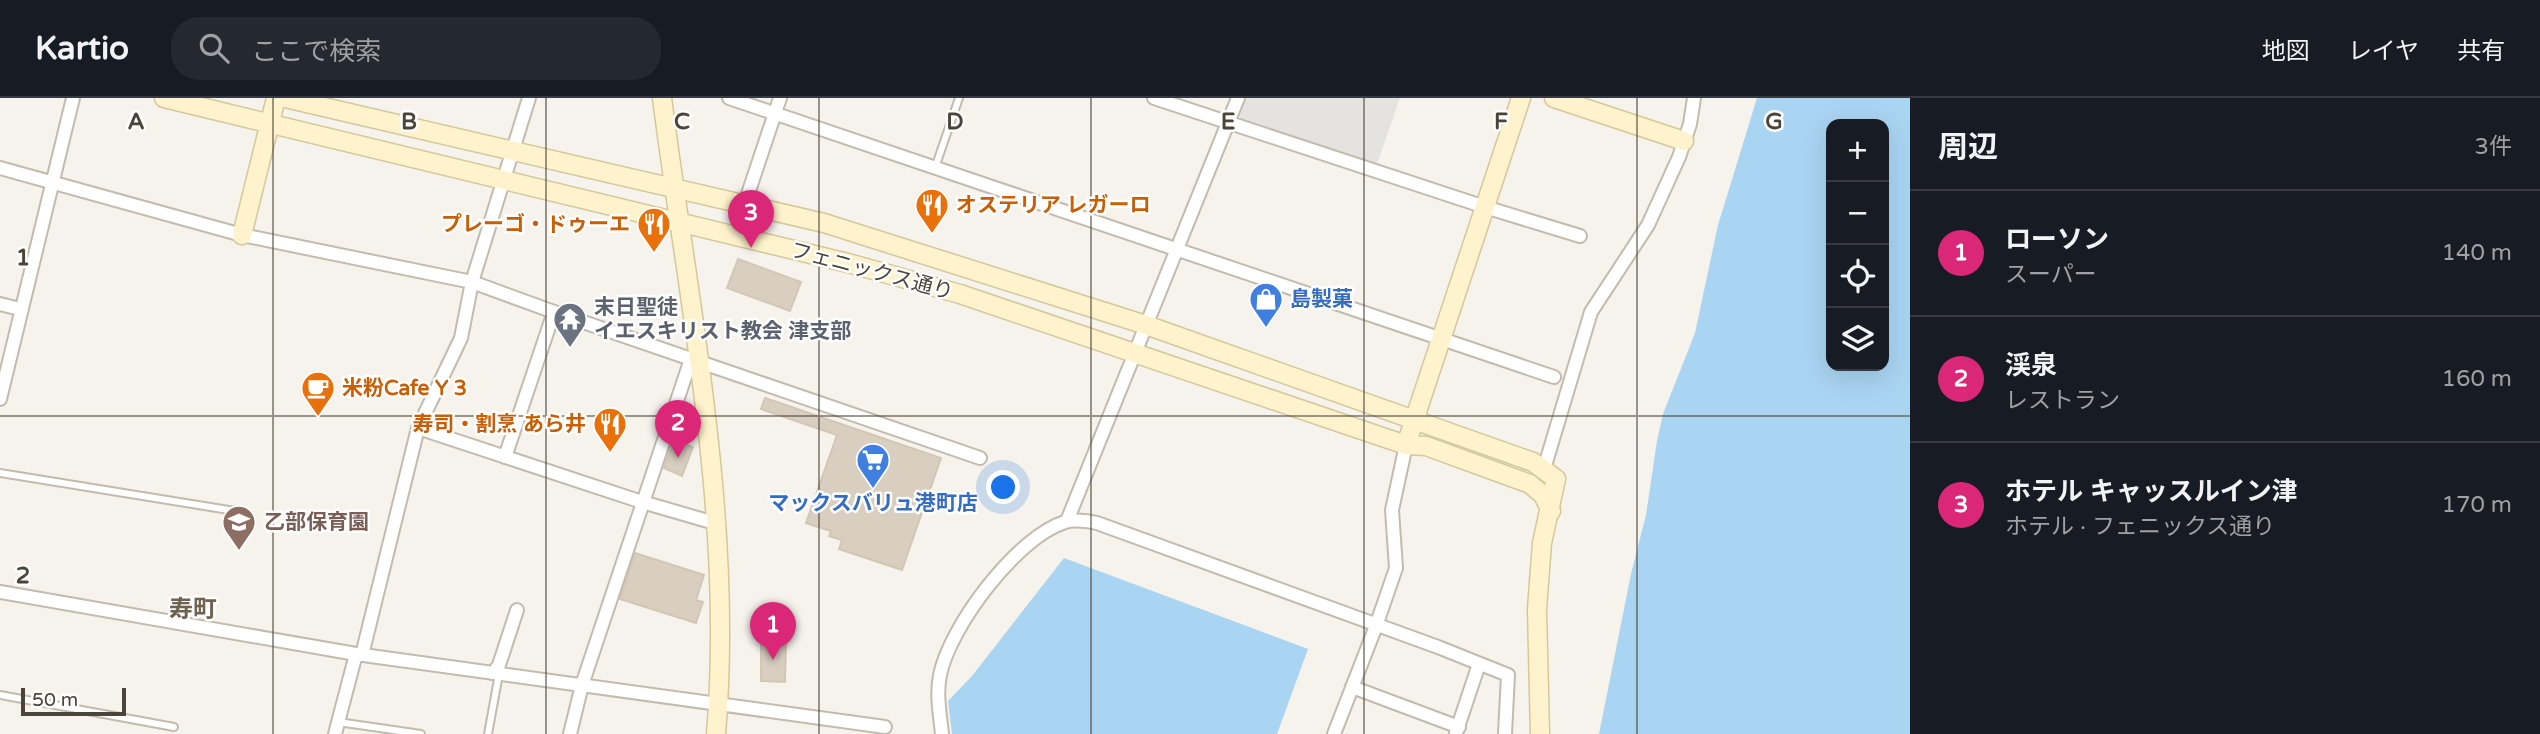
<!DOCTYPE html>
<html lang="ja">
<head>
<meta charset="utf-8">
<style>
  :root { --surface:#171b24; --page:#242831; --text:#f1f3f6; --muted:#9ea1a6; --line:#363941; --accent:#db2777 }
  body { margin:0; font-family:"Varela Round","Noto Sans JP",sans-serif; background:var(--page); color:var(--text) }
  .controls { position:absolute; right:21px; top:21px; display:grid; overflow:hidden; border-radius:14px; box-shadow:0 7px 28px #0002 }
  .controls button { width:63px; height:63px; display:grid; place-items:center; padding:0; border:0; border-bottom:2px solid var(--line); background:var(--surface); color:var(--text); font:35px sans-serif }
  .scale { position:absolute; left:21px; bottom:18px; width:105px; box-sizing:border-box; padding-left:7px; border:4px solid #4b4439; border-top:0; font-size:19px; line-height:24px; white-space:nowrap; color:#4b4439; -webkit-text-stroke:5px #fff; paint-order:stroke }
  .you { position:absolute; left:1004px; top:390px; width:24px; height:24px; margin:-18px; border:5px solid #fff; border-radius:50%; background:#1a73e8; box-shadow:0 0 0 10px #1a73e833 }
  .badge { display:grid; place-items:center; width:46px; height:46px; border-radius:50%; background:var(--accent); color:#fff; font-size:23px; font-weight:700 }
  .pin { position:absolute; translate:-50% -58px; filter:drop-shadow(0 2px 4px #0008) }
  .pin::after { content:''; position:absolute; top:37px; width:24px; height:21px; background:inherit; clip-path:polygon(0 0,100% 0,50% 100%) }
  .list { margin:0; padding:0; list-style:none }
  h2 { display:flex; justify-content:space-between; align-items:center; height:91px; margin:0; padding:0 28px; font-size:30px }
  h2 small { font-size:23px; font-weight:400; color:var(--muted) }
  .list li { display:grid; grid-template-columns:46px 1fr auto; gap:21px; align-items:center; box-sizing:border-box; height:126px; padding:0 28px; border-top:2px solid var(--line) }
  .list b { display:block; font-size:26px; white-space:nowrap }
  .list p { margin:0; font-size:23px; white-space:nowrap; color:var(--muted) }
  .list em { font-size:23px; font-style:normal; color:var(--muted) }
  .icon { flex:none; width:38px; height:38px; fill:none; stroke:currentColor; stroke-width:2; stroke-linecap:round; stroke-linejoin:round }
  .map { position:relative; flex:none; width:1910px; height:636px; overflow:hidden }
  header { display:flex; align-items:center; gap:42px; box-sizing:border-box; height:98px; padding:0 35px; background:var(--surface); border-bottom:2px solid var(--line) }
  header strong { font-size:33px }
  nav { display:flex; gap:38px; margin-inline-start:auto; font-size:24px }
  .search { width:490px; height:63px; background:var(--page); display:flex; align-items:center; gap:18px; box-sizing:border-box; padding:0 24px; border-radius:28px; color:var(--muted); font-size:26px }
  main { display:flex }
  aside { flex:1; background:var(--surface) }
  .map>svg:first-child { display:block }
</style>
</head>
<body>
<header>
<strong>Kartio</strong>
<div class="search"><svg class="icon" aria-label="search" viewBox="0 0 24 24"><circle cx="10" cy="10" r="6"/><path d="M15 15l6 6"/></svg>ここで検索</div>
<nav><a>地図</a><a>レイヤ</a><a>共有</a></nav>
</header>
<main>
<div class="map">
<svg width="1910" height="636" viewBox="0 0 1910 636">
  <rect width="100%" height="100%" fill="#f6f3ec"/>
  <!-- parking -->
  <path fill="#e5e3e0" d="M1246 0H1400L1376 69 1242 24 1239 17Z"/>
  <!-- water -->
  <g fill="#a9d4f2" fill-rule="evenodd">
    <path d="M1757 0H1910V636H1599L1631 476 1646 417 1657 343 1663 316 1695 235 1718 127ZM1884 26V268H1831V26Z"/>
    <path d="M1064 460 1308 551 1277 636H952L948 603 972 578Z"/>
  </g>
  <!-- building -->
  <g fill="#d8cfc1" stroke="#d3c7b4" stroke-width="2">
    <path d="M738 161 801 184 790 213 727 190Z"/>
    <path d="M765 300 941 360 902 472 839 451 842 442 829 438 831 433 806 425 837 337 761 311Z"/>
    <path d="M674 342 693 349 682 378 664 370Z"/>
    <path d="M635 455 704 477 696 502 703 504 696 525 620 501Z"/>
    <path d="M761 540 786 541 785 584 761 583Z"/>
  </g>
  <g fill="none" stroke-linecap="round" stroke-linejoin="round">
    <defs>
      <g id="lane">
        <path d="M935 70 959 0"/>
        <path d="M0 375 235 413"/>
        <path d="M0 597 174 629"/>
        <path d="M338 624 421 636"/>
        <path d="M488 636 499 576"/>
      </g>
      <g id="street">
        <path d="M729 0 1554 279"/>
        <path d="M1154 0 1485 109 1580 138"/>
        <path d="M0 70 242 137 472 184 554 214 980 360"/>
        <path d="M745 105 780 0"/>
        <path d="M0 206 20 211"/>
        <path d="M0 301 73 0"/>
        <path d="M418 330 639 403 718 426"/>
        <path d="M505 359 554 214"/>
        <path d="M1544 371 1591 214 1648 127 1679 59 1690 26 1694 0"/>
        <path d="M1067 423 1238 0"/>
        <path d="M0 494 356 556 885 629"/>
        <path d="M362 557 418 330 461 240 472 184 529 0"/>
        <path d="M493 575 499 567 517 512"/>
        <path d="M1352 589 1459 629"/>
        <path d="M1456 635 1479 566"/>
        <path d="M335 636 356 556"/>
        <path d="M570 636 582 587 691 261"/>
        <path d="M942 636C940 616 936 597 940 577 950 528 1017 439 1065 424 1075 421 1087 423 1097 425L1438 549 1508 577 1505 636"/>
        <path d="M1334 636 1376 528 1396 470 1392 412 1406 347"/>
      </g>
      <g id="secondary">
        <path d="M164 0 848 165 960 196 1406 347 1426 348 1530 386 1543 397 1551 413"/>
        <path d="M285 0 824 125 1146 227 1533 364 1556 381 1542 445 1537 511 1540 636"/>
        <path d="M662 0C689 211 734 422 716 636"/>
        <path d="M1554 0 1684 43"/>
        <path d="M242 137 276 0"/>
        <path d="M1406 347 1521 0"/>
      </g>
    </defs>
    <!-- lane casing -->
    <use href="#lane" stroke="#c2bbae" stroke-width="10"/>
    <!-- street casing -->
    <use href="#street" stroke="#c2bbae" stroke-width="16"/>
    <!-- secondary casing -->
    <use href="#secondary" stroke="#d6c79b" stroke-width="21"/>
    <!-- lane -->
    <use href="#lane" stroke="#fff" stroke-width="6"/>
    <!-- street -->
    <use href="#street" stroke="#fff" stroke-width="12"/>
    <!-- secondary -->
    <use href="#secondary" stroke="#fff3cd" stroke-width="18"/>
  </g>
  <!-- grid -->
  <path fill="none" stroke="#4b4439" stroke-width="2" stroke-opacity="0.55" d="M273 0V636M546 0V636M819 0V636M1091 0V636M1364 0V636M1637 0V636M0 318H1910"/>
  <!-- icons -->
  <defs>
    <symbol id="restaurant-pin" viewBox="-11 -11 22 30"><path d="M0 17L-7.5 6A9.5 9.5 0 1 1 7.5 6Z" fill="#e8710a" stroke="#fff"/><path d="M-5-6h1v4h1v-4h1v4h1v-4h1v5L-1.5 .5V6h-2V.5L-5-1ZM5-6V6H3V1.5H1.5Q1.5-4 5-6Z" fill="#fff"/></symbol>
    <symbol id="shop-pin" viewBox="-11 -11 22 30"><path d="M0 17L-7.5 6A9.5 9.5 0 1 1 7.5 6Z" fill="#3f7fe0" stroke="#fff"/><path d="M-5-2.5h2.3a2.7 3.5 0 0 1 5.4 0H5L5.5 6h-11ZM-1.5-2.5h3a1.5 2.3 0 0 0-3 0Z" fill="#fff"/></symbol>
    <symbol id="temple-pin" viewBox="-11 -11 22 30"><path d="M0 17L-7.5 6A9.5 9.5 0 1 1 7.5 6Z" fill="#6b7280" stroke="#fff"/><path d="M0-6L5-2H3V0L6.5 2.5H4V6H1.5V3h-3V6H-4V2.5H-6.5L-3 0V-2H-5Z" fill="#fff"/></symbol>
    <symbol id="cafe-pin" viewBox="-11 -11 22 30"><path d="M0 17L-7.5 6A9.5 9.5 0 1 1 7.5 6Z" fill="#e8710a" stroke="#fff"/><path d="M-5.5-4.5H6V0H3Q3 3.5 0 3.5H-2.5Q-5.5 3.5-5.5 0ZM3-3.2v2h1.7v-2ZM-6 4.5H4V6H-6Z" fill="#fff"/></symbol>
    <symbol id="supermarket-pin" viewBox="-11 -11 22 30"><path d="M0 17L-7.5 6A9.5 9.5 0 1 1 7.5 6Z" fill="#3f7fe0" stroke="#fff"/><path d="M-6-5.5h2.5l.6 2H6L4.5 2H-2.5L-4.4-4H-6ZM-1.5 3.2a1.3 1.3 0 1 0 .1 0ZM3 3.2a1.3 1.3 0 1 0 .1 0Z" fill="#fff"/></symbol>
    <symbol id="school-pin" viewBox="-11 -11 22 30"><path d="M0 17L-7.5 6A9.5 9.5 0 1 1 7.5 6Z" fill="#8d6e63" stroke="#fff"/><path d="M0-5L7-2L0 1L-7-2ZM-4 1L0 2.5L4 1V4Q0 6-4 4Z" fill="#fff"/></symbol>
  </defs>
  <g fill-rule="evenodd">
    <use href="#restaurant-pin" x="913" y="88" width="38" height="52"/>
    <use href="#restaurant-pin" x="635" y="107" width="38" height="52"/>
    <use href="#shop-pin" x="1247" y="182" width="38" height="52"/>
    <use href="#temple-pin" x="551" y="202" width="38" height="52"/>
    <use href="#cafe-pin" x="299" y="271" width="38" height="52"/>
    <use href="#restaurant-pin" x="591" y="307" width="38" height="52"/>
    <use href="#supermarket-pin" x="854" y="343" width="38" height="52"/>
    <use href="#school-pin" x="220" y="405" width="38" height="52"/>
  </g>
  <g text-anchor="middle" stroke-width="5" stroke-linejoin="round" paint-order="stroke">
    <!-- food labels -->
    <g font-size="21" font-weight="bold" fill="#c56008" stroke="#fff" text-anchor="start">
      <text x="956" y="114">オステリア レガーロ</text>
      <text x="630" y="133" text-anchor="end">プレーゴ・ドゥーエ</text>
      <text x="342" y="297">米粉Cafe Y 3</text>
      <text x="586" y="333" text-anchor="end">寿司・割烹 あら井</text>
    </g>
    <!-- street labels -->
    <g font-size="21" fill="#4b4439" stroke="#fff">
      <text transform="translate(872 173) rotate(15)" y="7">フェニックス通り</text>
    </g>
    <!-- shop labels -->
    <g font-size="21" font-weight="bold" fill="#366cbe" stroke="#fff" text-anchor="start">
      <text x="1290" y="208">島製菓</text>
      <text x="873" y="412" text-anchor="middle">マックスバリュ港町店</text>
    </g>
    <!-- worship labels -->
    <g font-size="21" font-weight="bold" fill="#5b616d" stroke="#fff" text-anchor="start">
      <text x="594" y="216">末日聖徒<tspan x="594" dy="24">イエスキリスト教会 津支部</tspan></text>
    </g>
    <!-- education labels -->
    <g font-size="21" font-weight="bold" fill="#785e54" stroke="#fff" text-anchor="start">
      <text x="264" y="431">乙部保育園</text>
    </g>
    <!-- quarter labels -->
    <g font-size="24" font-weight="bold" fill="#6e6250" stroke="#fff">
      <text x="193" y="519">寿町</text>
    </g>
  </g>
  <g font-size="23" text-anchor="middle" font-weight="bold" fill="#4b4439" stroke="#fff" stroke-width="5" stroke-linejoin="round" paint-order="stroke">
    <text x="136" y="31">A</text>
    <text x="409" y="31">B</text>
    <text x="682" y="31">C</text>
    <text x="955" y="31">D</text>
    <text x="1228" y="31">E</text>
    <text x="1501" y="31">F</text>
    <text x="1774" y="31">G</text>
    <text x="23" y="167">1</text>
    <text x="23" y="485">2</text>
  </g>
</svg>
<div class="controls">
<button>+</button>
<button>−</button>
<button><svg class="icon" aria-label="locate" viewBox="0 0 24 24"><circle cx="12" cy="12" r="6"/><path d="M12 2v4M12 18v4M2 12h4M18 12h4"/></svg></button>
<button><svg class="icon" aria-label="layers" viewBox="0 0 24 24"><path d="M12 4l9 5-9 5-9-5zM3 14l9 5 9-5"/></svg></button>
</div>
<div class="scale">50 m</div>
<div class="you"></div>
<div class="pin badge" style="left:773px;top:562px">1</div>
<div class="pin badge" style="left:678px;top:360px">2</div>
<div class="pin badge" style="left:751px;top:150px">3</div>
</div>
<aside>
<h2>周辺<small>3件</small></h2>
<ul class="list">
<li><span class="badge">1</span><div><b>ローソン</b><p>スーパー</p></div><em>140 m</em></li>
<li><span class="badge">2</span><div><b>渓泉</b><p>レストラン</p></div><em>160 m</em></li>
<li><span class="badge">3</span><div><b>ホテル キャッスルイン津</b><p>ホテル · フェニックス通り</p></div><em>170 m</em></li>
</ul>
</aside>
</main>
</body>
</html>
